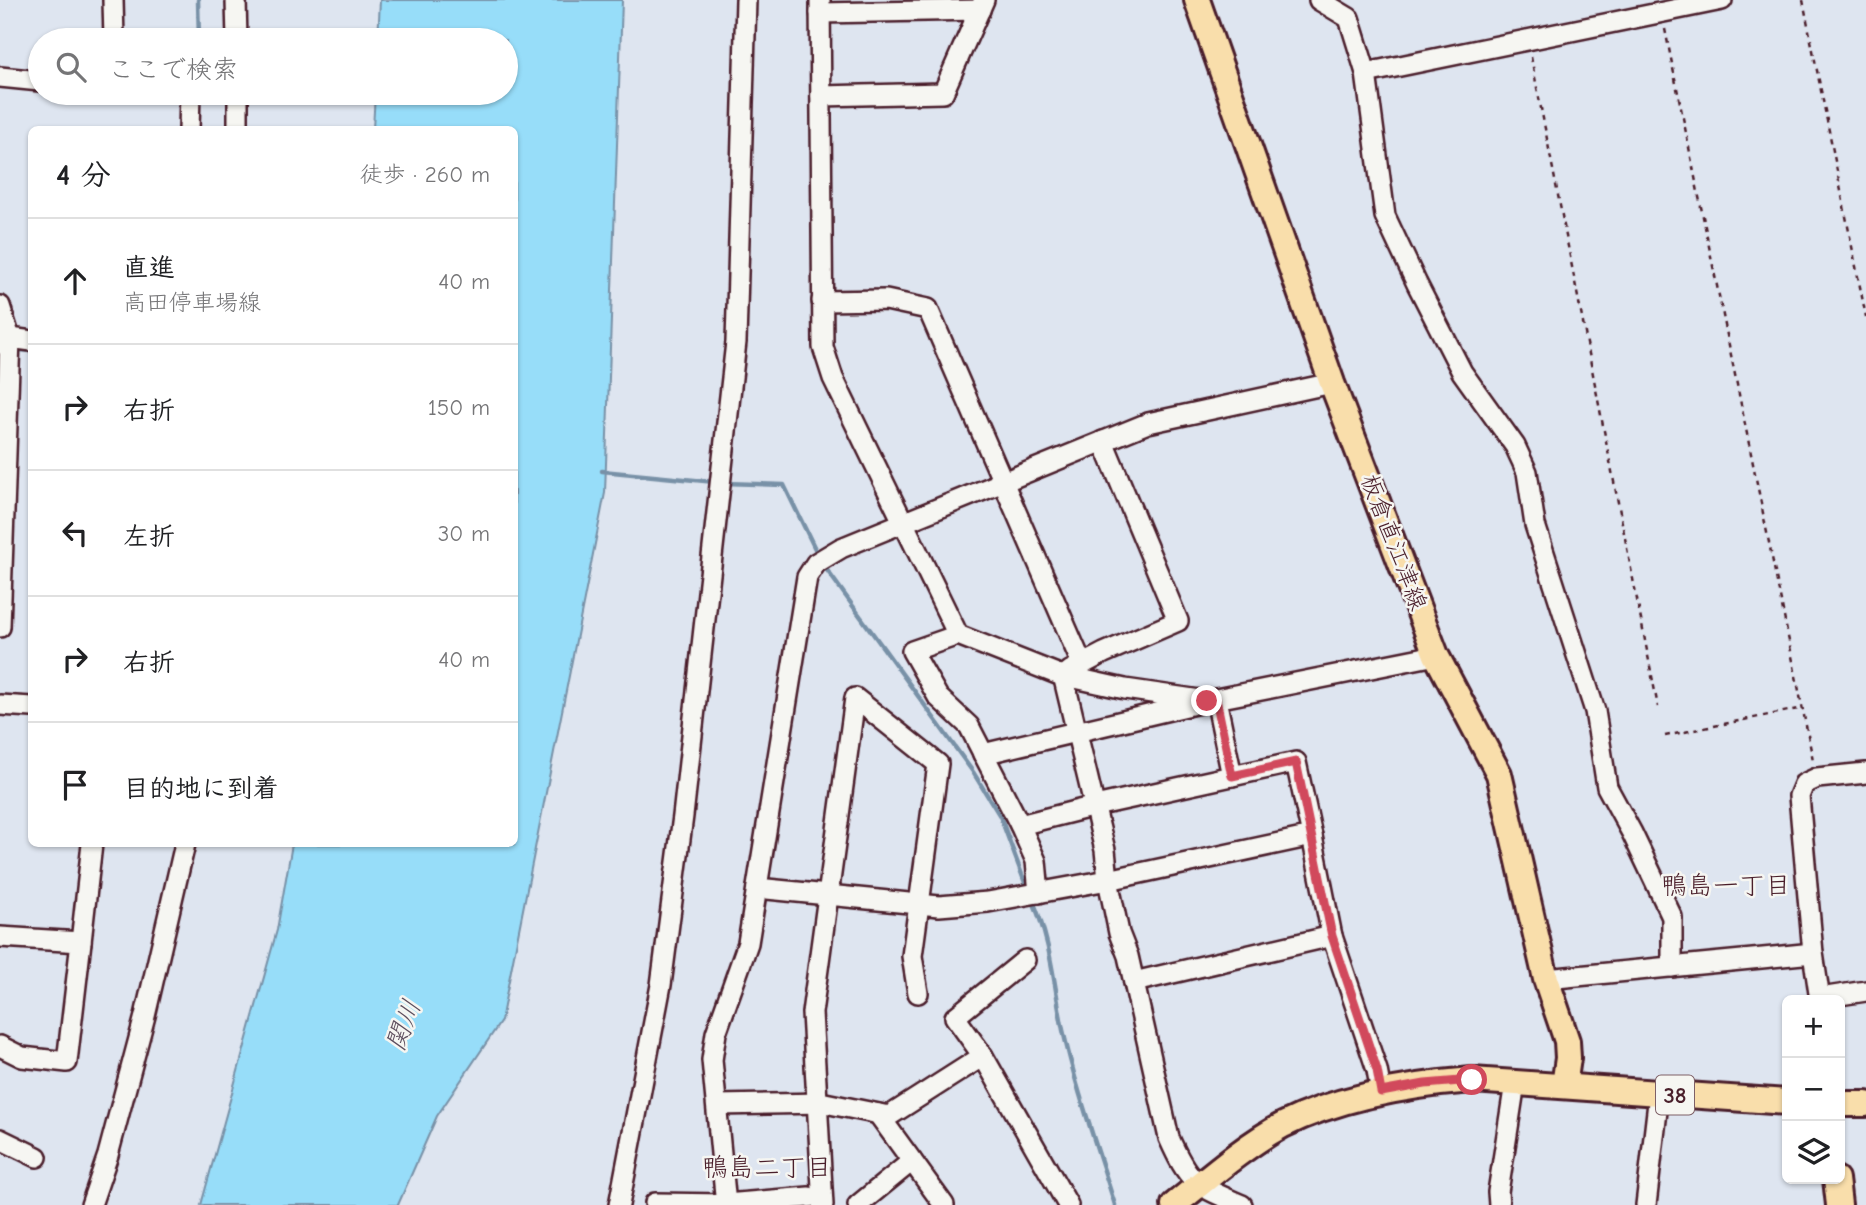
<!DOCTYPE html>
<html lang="ja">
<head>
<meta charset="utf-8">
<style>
  :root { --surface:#fff; --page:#f2f2f2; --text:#202124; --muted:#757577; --line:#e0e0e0 }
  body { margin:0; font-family:"Comic Neue","Klee One",sans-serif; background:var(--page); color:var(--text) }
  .controls { position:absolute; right:21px; bottom:21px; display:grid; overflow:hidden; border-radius:10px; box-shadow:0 2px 5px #0004 }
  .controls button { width:63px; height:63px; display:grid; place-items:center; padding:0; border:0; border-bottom:2px solid var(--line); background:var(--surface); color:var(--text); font:35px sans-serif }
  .stop { position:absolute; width:21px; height:21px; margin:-16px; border:5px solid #d1495b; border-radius:50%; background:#fff }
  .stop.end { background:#d1495b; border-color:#fff; box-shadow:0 2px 7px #0008 }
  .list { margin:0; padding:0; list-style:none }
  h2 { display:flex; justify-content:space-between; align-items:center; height:91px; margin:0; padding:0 28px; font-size:30px }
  h2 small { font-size:23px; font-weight:400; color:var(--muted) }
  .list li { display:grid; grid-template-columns:46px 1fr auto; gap:21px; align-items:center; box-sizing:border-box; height:126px; padding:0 28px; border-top:2px solid var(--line) }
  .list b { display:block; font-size:26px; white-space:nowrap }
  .list p { margin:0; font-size:23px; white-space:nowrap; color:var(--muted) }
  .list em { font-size:23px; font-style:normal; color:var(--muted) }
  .icon { flex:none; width:38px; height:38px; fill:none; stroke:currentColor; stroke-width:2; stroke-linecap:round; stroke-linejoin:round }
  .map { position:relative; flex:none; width:1866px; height:1205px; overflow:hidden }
  .search { position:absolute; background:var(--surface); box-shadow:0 2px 5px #0004; left:28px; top:28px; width:490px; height:77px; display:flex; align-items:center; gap:18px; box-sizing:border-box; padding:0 24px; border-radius:38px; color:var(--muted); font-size:26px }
  .panel { position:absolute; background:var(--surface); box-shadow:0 2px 5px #0004; left:28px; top:126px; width:490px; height:721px; border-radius:10px }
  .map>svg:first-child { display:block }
</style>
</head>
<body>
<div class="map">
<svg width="1866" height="1205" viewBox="0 0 1866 1205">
  <rect width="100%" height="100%" fill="#dee5f0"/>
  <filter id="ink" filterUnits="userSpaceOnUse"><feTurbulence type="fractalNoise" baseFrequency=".0143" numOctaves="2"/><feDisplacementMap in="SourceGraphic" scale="14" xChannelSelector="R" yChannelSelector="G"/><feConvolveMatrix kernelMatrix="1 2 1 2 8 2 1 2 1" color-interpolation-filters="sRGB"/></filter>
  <g filter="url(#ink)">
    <!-- water -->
    <path fill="#97ddf9" stroke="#7891a7" stroke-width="2" d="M380 0H622L605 493 501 1021 437 1116 398 1205H201L277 930 292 844H514V130L373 129 375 93H506V40H378Z"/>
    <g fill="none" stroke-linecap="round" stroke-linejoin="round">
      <!-- stream -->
      <g stroke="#7891a7" stroke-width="4.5">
        <path d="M198 0 199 40"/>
        <path d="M19 350 32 351"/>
        <path d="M602 471 715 482"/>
        <path d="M724 483 784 485 818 555"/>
        <path d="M824 566 973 772 1000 816 1027 888"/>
        <path d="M1032 899C1051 940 1054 986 1063 1030 1076 1089 1097 1147 1115 1205"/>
      </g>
      <defs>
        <g id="minor">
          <path d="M113 0 114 40"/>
          <path d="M236 0 237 40"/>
          <path d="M820 0 823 347 833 378 958 635 1057 674 1125 689 1207 701"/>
          <path d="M1319 0 1349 18 1366 73 1385 216 1417 284 1462 372 1515 446 1527 472 1535 525 1595 711 1607 787 1632 833 1672 917V967"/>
          <path d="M820 13 980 10"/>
          <path d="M1366 73 1722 0"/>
          <path d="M0 77 40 81"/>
          <path d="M238 93V130"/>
          <path d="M821 96 943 93 984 0"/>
          <path d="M189 130 190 93"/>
          <path d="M822 301 886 300 928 309 1082 664"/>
          <path d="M0 306 10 338 0 627"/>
          <path d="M1 344 10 338 32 341"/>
          <path d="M958 635 912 651 938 697 969 726 1020 825"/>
          <path d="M1070 671 1104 653 1178 621 1103 441"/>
          <path d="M1063 675 1105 850 1108 880 1119 933 1128 956 1169 1138C1190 1185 1196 1185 1242 1205"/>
          <path d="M1216 699 1232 776"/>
          <path d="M0 705 32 707"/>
          <path d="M983 754 1216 699 1436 655"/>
          <path d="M757 888 939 906 988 902 1108 880 1312 836 1332 936 1377 1070 1381 1092"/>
          <path d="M1039 893 1036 861 1020 825 1095 806 1296 762 1312 836"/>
          <path d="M0 937 81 942 92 844"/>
          <path d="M1546 979 1813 953"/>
          <path d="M1134 982 1332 936"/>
          <path d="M1820 998 1866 991"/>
          <path d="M1820 1000 1813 953 1799 796 1804 784 1817 778 1866 773"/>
          <path d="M0 1046 22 1057 67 1062 81 942"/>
          <path d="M983 1056 955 1017 1025 960"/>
          <path d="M717 1105 825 1103 889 1116 983 1056 1068 1205"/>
          <path d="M878 1114 944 1205"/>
          <path d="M0 1139 37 1157"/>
          <path d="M655 1203 726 1204 809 1197"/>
          <path d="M91 1205 108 1155 145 1016 185 844"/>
          <path d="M619 1205 661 985 683 816 736 342 746 0"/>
          <path d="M726 1205 712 1060 716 1033 748 943 807 577 816 563 841 548 1148 423 1332 383"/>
          <path d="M823 1205 812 1013 855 698 938 764 912 956 918 993"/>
          <path d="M858 1205 912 1161"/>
          <path d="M1499 1205 1498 1192 1515 1083"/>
          <path d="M1646 1205 1659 1094"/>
        </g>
        <g id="major">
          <path d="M1197 0 1332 383 1436 655 1499 774 1546 979 1567 1041 1568 1058 1564 1086"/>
          <path d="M1840 1104H1866"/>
          <path d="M1836 1179 1839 1205"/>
          <path d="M1174 1205C1209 1177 1244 1146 1283 1125 1341 1096 1409 1085 1472 1080L1787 1102"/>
        </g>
      </defs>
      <!-- minor casing -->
      <use href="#minor" stroke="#4a1f2b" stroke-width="24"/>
      <!-- major casing -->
      <use href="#major" stroke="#4a1f2b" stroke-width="30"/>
      <!-- path -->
      <g stroke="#4a1f2b" stroke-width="2.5" stroke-dasharray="5 5" stroke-linecap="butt">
        <path d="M1803 0 1866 317"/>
        <path d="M1665 29 1813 760"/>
        <path d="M1531 57 1658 707"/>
        <path d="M1665 736 1803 708"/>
      </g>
      <!-- minor -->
      <use href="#minor" stroke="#f6f6f2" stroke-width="19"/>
      <!-- major -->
      <use href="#major" stroke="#f9deab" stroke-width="24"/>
    </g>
  </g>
  <g fill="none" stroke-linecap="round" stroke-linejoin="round" filter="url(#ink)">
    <!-- route -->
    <path stroke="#d1495b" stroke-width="9" d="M1207 701 1216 699 1232 776 1296 762 1332 936 1377 1070 1381 1092 1425 1084 1472 1080"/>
  </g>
  <g text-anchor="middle" stroke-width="5" stroke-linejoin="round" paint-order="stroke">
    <!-- shield labels -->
    <rect fill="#f6f6f2" stroke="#7e6067" stroke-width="2" x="1656" y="1075.5" width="38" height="39" rx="5"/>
    <g font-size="23" font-weight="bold" fill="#4a1f2b">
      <text x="1675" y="1103">38</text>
    </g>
    <!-- street labels -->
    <g font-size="24" fill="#4a1f2b" stroke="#f6f6f2">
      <text transform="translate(1394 542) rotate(69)" y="8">板倉直江津線</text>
    </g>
    <!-- neighbourhood labels -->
    <g font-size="26" fill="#4a1f2b" stroke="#f6f6f2">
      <text x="1726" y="894">鴨島一丁目</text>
      <text x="767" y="1176">鴨島二丁目</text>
    </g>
    <!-- water labels -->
    <g font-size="26" font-style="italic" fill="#5d4e5e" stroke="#f6f6f2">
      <text transform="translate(403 1025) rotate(-69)" y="9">関川</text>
    </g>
  </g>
</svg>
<div class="controls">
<button>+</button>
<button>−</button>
<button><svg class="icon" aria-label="layers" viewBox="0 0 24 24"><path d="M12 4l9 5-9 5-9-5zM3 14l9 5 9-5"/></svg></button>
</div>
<div class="stop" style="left:1472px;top:1080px"></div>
<div class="stop end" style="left:1207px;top:701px"></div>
<div class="search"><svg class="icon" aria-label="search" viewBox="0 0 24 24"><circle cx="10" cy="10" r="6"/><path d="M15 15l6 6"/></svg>ここで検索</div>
<section class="panel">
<h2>4 分<small>徒歩 · 260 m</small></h2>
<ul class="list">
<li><svg class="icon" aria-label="ahead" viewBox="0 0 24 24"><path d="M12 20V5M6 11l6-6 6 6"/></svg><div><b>直進</b><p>高田停車場線</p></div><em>40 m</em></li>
<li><svg class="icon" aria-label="right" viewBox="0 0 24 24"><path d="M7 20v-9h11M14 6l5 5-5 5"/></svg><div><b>右折</b></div><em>150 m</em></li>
<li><svg class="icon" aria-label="left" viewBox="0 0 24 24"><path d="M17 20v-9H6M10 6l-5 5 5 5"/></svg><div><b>左折</b></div><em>30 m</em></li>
<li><svg class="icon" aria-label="right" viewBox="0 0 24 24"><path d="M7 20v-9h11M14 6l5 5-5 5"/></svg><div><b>右折</b></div><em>40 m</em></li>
<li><svg class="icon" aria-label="arrive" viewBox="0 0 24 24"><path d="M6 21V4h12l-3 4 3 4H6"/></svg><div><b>目的地に到着</b></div></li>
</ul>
</section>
</div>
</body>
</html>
